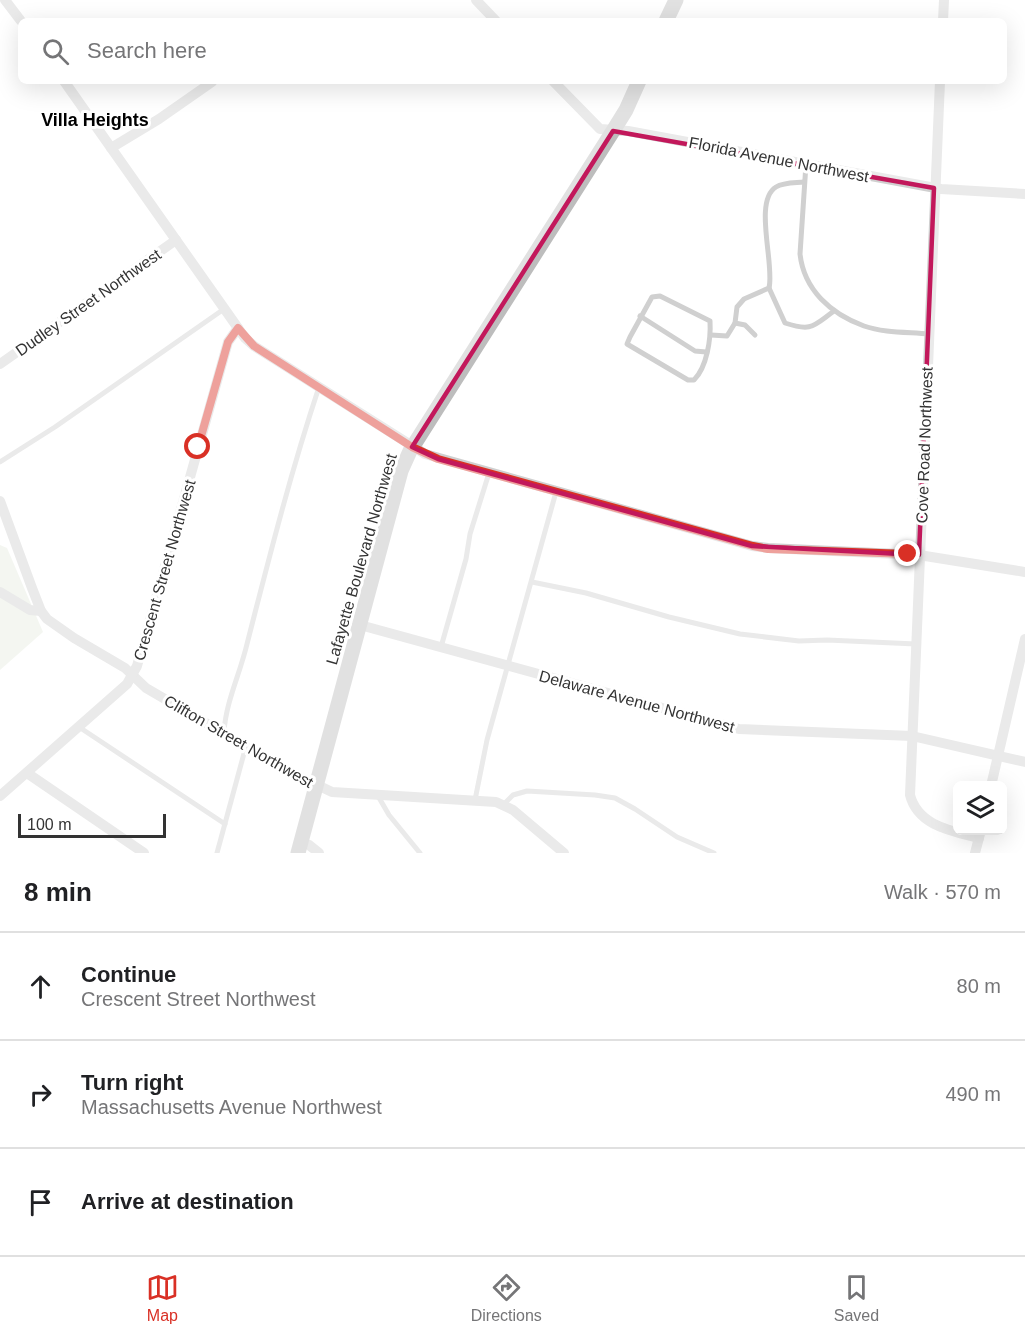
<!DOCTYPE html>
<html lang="en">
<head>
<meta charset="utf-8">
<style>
  :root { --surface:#fff; --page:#f2f2f2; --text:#202124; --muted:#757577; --line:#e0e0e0; --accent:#d93025 }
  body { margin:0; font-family:Helvetica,sans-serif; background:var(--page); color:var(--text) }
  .controls { position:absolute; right:18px; bottom:18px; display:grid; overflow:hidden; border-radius:9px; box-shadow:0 6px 24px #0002 }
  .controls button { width:54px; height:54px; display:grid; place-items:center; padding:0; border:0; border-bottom:2px solid var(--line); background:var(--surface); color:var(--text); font:30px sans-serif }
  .scale { position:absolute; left:18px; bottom:15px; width:148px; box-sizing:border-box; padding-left:6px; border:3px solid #333; border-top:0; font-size:16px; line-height:21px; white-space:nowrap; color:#333; -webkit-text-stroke:4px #fff; paint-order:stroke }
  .stop { position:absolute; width:18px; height:18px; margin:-14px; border:4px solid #d93025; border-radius:50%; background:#fff }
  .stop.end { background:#d93025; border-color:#fff; box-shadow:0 2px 6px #0008 }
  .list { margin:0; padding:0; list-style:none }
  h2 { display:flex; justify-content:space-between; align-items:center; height:78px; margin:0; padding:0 24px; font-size:26px }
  h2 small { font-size:20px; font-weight:400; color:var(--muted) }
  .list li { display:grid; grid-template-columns:39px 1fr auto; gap:18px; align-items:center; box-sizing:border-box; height:108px; padding:0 24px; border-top:2px solid var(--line) }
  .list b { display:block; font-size:22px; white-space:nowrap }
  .list p { margin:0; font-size:20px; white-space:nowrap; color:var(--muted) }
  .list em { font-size:20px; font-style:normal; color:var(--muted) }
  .icon { flex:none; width:33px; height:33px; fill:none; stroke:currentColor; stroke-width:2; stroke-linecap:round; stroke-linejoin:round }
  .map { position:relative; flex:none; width:1025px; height:853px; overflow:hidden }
  .search { position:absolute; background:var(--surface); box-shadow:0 6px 24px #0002; left:18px; right:18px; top:18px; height:66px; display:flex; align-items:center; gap:15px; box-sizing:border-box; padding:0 21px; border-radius:9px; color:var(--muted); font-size:22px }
  .sheet { height:402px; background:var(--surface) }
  nav { display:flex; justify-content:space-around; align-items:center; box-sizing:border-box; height:84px; border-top:2px solid var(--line); background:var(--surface); font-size:16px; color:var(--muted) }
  nav a { display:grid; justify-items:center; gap:3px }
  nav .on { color:var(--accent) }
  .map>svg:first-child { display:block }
</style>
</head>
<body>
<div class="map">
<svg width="1025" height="853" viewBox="0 0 1025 853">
  <rect width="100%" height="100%" fill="#fff"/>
  <!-- green -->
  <path fill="#e6ecdf" d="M0 545 7 548 43 632 0 670Z"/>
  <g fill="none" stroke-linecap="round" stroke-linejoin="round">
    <!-- service -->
    <g stroke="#d0d0d0" stroke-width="5">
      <path d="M806 164 800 254C804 290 831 314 864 326 884 333 908 332 929 334"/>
      <path d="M804 182C796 183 784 182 776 187 753 201 775 265 769 288L785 323C812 332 813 326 834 311"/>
      <path d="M660 296 710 321C711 339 707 367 694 380H688L627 344 630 337 652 297Z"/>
      <path d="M640 316 695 351 706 352"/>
      <path d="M735 323 745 325 755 335"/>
      <path d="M711 335 727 336 735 323 737 307 744 299 769 288"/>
      <path d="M0 462 55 427 224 309"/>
      <path d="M532 582 586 593 669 617 740 634 799 641 827 640 916 644"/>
      <path d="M441 647 466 559 470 534 489 473"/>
      <path d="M79 727 225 824"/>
      <path d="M224 732C226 701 240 674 247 644 269 558 291 471 319 387"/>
      <path d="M378 796 389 815 420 853"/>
      <path d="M475 800 487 740 556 492"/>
      <path d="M503 805 513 795 527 791 595 795 615 798 635 809 677 837 714 853"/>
      <path d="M217 853 246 746"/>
    </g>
    <!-- minor -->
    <g stroke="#d0d0d0" stroke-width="10">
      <path d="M5 0 21 21"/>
      <path d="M476 0 496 21"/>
      <path d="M943 21 944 0"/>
      <path d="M64 81 245 338 254 346 425 454 752 546 768 548 919 555 1025 572"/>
      <path d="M553 81 600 129 628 131 941 189 1025 194"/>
      <path d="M940 81 910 795C918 826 952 831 979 838"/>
      <path d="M111 148 159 119 212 82"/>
      <path d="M0 364 176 240"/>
      <path d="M0 501 32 588 41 611 47 619 74 638 125 668 146 688 290 772 332 792 496 802 513 810 564 853"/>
      <path d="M0 592 30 610 41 611"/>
      <path d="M360 625 739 729 912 736 1025 762"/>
      <path d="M27 773 144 853"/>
      <path d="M991 786 1025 639"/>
      <path d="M0 796 127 684 137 666 228 342 238 328"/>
      <path d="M301 842 309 845 319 853"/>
      <path d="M975 853 981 830"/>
    </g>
    <!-- secondary -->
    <g stroke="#bdbdbd" stroke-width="15">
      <path d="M666 21 676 0"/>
      <path d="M298 853 401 471 410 451 613 131 626 110 639 81"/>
    </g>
  </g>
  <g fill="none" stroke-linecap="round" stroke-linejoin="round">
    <!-- route -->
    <path stroke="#d93025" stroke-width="8" d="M198 447 228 342 238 328 254 346 412 447 438 459 753 546 768 549 908 554"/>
  </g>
  <!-- marked area -->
  <path d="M0 0H1025V853H0ZM613 131 934 188 919 555 752 546 438 459 412 447Z" fill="#fff" fill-opacity=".55" fill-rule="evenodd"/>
  <path fill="none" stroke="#c2185b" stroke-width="4.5" stroke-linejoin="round" d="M613 131 934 188 919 555 752 546 438 459 412 447Z"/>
  <g text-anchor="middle" stroke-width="6" stroke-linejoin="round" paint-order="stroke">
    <!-- street labels -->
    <g font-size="16" fill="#333" stroke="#fff">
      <text transform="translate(779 159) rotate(11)" y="6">Florida Avenue Northwest</text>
      <text transform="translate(88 302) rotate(-35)" y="6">Dudley Street Northwest</text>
      <text transform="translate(924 445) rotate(-88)" y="6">Cove Road Northwest</text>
      <text transform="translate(361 559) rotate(-74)" y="6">Lafayette Boulevard Northwest</text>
      <text transform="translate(164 570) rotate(-74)" y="6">Crescent Street Northwest</text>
      <text transform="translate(637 701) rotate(15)" y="6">Delaware Avenue Northwest</text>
      <text transform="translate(239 741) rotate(30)" y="6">Clifton Street Northwest</text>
    </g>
    <!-- neighbourhood labels -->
    <g font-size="18" font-weight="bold" fill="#000" stroke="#fff">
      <text x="95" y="126">Villa Heights</text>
    </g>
  </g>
</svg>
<div class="controls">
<button><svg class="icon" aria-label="layers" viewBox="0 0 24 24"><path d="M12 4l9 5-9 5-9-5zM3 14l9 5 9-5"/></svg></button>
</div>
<div class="scale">100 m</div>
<div class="stop" style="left:198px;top:447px"></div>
<div class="stop end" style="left:908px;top:554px"></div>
<div class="search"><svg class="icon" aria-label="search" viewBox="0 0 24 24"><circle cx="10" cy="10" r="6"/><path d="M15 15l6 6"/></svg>Search here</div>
</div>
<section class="sheet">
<h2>8 min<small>Walk · 570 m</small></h2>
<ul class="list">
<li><svg class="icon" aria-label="ahead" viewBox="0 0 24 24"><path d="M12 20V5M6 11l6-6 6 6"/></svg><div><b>Continue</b><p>Crescent Street Northwest</p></div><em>80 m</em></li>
<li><svg class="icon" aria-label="right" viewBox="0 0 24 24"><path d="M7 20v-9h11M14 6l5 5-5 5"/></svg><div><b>Turn right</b><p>Massachusetts Avenue Northwest</p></div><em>490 m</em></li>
<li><svg class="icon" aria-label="arrive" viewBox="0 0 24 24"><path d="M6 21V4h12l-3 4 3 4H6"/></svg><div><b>Arrive at destination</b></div></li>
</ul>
</section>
<nav>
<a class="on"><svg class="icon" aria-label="map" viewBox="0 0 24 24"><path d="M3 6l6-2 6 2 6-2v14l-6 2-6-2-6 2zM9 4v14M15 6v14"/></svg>Map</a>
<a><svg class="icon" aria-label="directions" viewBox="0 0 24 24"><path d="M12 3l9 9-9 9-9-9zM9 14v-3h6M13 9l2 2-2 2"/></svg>Directions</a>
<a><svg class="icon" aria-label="saved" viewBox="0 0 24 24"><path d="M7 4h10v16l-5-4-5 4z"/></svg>Saved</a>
</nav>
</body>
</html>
